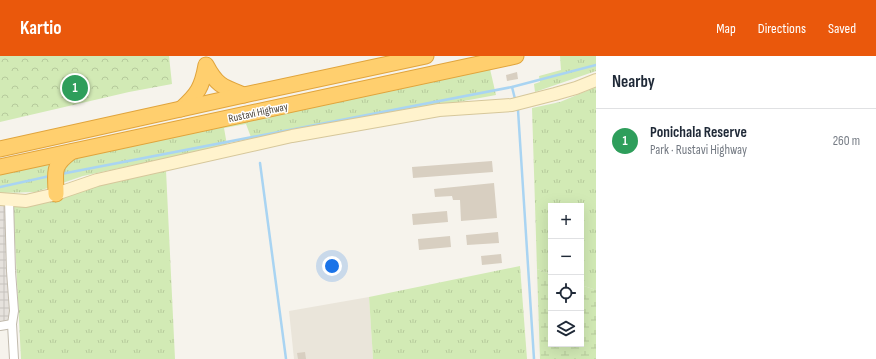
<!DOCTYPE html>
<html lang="en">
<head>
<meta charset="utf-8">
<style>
  :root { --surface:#fff; --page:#f2f2f3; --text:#1f2937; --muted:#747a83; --line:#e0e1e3; --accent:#ea580c }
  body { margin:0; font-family:"Sofia Sans Condensed",sans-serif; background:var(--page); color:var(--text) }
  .controls { position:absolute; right:12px; bottom:12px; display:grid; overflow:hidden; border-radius:0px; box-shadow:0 4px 16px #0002 }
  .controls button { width:36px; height:36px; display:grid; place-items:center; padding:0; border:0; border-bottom:1px solid var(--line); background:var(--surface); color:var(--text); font:20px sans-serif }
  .you { position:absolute; left:332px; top:210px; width:14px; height:14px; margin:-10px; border:3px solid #fff; border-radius:50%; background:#1a73e8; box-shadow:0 0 0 6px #1a73e833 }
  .badge { display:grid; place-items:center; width:26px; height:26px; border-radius:50%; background:var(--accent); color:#fff; font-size:13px; font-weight:700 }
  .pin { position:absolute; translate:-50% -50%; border:2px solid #fff; box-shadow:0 1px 4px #0006 }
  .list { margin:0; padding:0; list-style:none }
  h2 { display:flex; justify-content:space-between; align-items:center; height:52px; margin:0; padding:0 16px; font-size:17px }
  h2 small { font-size:13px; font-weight:400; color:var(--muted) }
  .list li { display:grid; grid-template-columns:26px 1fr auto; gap:12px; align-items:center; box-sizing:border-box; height:64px; padding:0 16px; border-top:1px solid var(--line) }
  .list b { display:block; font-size:15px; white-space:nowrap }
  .list p { margin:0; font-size:13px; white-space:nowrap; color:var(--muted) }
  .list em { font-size:13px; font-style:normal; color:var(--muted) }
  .icon { flex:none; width:22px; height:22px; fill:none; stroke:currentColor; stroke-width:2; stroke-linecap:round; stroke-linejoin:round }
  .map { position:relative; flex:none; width:596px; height:303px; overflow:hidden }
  header { display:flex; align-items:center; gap:24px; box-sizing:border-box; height:56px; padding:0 20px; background:var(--accent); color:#fff }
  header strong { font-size:19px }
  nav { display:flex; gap:22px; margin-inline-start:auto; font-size:14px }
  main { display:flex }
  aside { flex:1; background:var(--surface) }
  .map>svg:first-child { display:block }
</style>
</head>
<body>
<header>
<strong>Kartio</strong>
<nav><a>Map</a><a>Directions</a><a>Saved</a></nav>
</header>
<main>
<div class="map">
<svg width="596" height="303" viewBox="0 0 596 303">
  <defs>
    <pattern id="industrial-grid" width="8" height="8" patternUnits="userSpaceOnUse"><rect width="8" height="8" fill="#e6e2dd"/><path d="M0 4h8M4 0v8" fill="none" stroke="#c7c3be"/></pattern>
    <pattern id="grass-tufts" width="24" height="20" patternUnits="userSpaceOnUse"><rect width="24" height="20" fill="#d2eab5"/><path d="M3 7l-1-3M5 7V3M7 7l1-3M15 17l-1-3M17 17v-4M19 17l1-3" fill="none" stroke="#b6ca9c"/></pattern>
    <pattern id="forest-crowns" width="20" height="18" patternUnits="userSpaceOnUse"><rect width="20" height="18" fill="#d2eab5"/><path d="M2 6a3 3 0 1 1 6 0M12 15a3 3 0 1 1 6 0" fill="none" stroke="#b6ca9c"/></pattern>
    <pattern id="wetland-marsh" width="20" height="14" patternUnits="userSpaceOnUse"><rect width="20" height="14" fill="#d2eab5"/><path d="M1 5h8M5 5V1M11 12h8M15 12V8" fill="none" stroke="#b6ca9c"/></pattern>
  </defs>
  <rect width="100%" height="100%" fill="#f6f3ec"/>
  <!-- residential -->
  <path fill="#eae5da" d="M369 241 373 303H294L289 255Z"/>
  <!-- industrial -->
  <path fill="url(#industrial-grid)" d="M0 149 5 150 10 264 0 266Z"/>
  <!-- grass -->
  <g fill="url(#grass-tufts)">
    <path d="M560 0H596V15L535 36 534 28 540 26 539 20 561 14Z"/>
    <path d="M490 13 496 39 252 84 246 68 224 72 227 89 83 120 36 136 0 137V115Z"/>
    <path d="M596 31V234L581 229V150H551V218L537 213 532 52 560 46Z"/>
    <path d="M166 114 175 303H21L13 148 27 151 55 143 98 127Z"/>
    <path d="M520 210 527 303H373L369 241Z"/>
  </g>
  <!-- forest -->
  <path fill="url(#forest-crowns)" d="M0 0H169L172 28 129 36 0 66Z"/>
  <!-- wetland -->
  <path fill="url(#wetland-marsh)" d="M537 213 551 218V288H581V229L596 234V303H540Z"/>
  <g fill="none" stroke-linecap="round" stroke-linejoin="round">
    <!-- stream -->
    <g stroke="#a9d4f2" stroke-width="2.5">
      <path d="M512 31 515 43"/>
      <path d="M518 54 534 303"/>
      <path d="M260 107 286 303"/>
      <path d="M61 118 512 31 596 9"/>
      <path d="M0 131 50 120"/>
    </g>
  </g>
  <!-- building -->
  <g fill="#d8cfc1">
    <path d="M517 16 518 23 507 25 506 19Z"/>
    <path d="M492 105 493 116 413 122 412 111Z"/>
    <path d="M494 127 497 162 461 165 460 144H453L452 140 435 141 434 133Z"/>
    <path d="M447 155 448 166 413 169 412 158Z"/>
    <path d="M498 176 499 187 467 189 466 179Z"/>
    <path d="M450 180 451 191 419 194 418 183Z"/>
    <path d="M501 198 502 207 482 209 481 200Z"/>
    <path d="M305 296 306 303H298L297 297Z"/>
  </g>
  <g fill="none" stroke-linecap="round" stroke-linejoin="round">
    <defs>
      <g id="street">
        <path d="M9 143 11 215 14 255 12 268 14 303"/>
        <path d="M0 270 12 268"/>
      </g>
      <path id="secondary" d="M0 143 26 145 56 138 97 124 292 80 439 54 512 49 555 38 576 32 596 24"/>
      <g id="highway">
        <path d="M181 53C198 38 202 31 206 9 217 30 223 31 244 39"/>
        <path d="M0 93 244 39 426 0"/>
        <path d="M0 111 516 0"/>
        <path d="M56 138C56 116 51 111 71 96"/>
      </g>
    </defs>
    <!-- street casing -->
    <use href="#street" stroke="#c2bbae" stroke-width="10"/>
    <!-- secondary casing -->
    <use href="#secondary" stroke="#d6c79b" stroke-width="14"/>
    <!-- highway casing -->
    <use href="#highway" stroke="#e0a43c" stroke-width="17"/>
    <!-- street -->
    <use href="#street" stroke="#fff" stroke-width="8"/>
    <!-- secondary -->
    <use href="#secondary" stroke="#fff3cd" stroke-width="12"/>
    <!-- highway -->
    <use href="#highway" stroke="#ffcf6e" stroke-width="15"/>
  </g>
  <g text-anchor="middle" stroke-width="3" stroke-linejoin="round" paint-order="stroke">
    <!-- street labels -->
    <g font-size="11" fill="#4b4439" stroke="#fff">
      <text transform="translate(258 56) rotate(-12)" y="4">Rustavi Highway</text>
    </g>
  </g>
</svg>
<div class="controls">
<button>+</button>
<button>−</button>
<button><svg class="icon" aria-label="locate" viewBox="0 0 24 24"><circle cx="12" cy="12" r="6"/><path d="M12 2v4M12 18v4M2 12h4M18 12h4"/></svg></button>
<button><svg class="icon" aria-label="layers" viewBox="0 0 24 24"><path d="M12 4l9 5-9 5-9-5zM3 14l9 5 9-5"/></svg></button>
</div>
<div class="you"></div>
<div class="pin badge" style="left:75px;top:32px;background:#2e9e5b">1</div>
</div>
<aside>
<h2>Nearby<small></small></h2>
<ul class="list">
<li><span class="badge" style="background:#2e9e5b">1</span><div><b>Ponichala Reserve</b><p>Park · Rustavi Highway</p></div><em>260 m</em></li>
</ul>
</aside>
</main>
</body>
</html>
